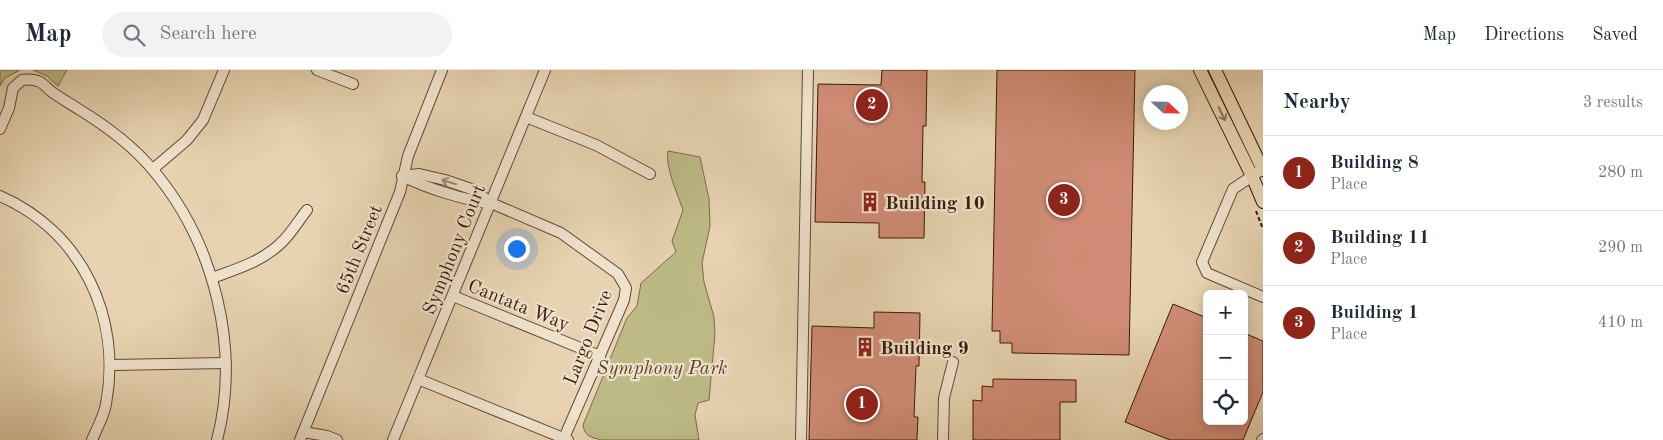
<!DOCTYPE html>
<html lang="en">
<head>
<meta charset="utf-8">
<style>
  :root { --surface:#fff; --page:#f2f2f3; --text:#1f2937; --muted:#747a83; --line:#e0e1e3; --accent:#8f2418 }
  body { margin:0; font-family:"Old Standard TT",serif; background:var(--page); color:var(--text) }
  .controls { position:absolute; right:15px; bottom:15px; display:grid; overflow:hidden; border-radius:8px; box-shadow:0 2px 12px #0003 }
  .controls button { width:45px; height:45px; display:grid; place-items:center; padding:0; border:0; border-bottom:1px solid var(--line); background:var(--surface); color:var(--text); font:25px sans-serif }
  .compass { position:absolute; left:1143px; top:15px; width:45px; height:45px; border-radius:50%; background:var(--surface); box-shadow:0 2px 12px #0003; rotate:112deg }
  .you { position:absolute; left:516px; top:178px; width:18px; height:18px; margin:-12px; border:4px solid #fff; border-radius:50%; background:#1a73e8; box-shadow:0 0 0 8px #1a73e833 }
  .badge { display:grid; place-items:center; width:32px; height:32px; border-radius:50%; background:var(--accent); color:#fff; font-size:16px; font-weight:700 }
  .pin { position:absolute; translate:-50% -50%; border:2px solid #fff; box-shadow:0 1px 5px #0006 }
  .list { margin:0; padding:0; list-style:none }
  h2 { display:flex; justify-content:space-between; align-items:center; height:65px; margin:0; padding:0 20px; font-size:21px }
  h2 small { font-size:16px; font-weight:400; color:var(--muted) }
  .list li { display:grid; grid-template-columns:32px 1fr auto; gap:15px; align-items:center; box-sizing:border-box; height:75px; padding:0 20px; border-top:1px solid var(--line) }
  .list b { display:block; font-size:19px; white-space:nowrap }
  .list p { margin:0; font-size:16px; white-space:nowrap; color:var(--muted) }
  .list em { font-size:16px; font-style:normal; color:var(--muted) }
  .icon { flex:none; width:28px; height:28px; fill:none; stroke:currentColor; stroke-width:2; stroke-linecap:round; stroke-linejoin:round }
  .map { position:relative; flex:none; width:1263px; height:370px; overflow:hidden }
  header { display:flex; align-items:center; gap:30px; box-sizing:border-box; height:70px; padding:0 25px; background:var(--surface); border-bottom:1px solid var(--line) }
  header strong { font-size:24px }
  nav { display:flex; gap:28px; margin-inline-start:auto; font-size:18px }
  .search { width:350px; height:45px; background:var(--page); display:flex; align-items:center; gap:12px; box-sizing:border-box; padding:0 18px; border-radius:28px; color:var(--muted); font-size:19px }
  main { display:flex }
  aside { flex:1; background:var(--surface) }
  .map>svg:first-child { display:block }
</style>
</head>
<body>
<header>
<strong>Map</strong>
<div class="search"><svg class="icon" aria-label="search" viewBox="0 0 24 24"><circle cx="10" cy="10" r="6"/><path d="M15 15l6 6"/></svg>Search here</div>
<nav><a>Map</a><a>Directions</a><a>Saved</a></nav>
</header>
<main>
<div class="map">
<svg width="1263" height="370" viewBox="0 0 1263 370">
  <rect width="100%" height="100%" fill="#e7d3b1"/>
  <filter id="stains"><feTurbulence type="fractalNoise" baseFrequency=".004" numOctaves="4"/><feColorMatrix values="0 0 0 0 .2 0 0 0 0 .09 0 0 0 0 .02 0 0 0 .5 -.17"/></filter>
  <radialGradient id="worn" r=".72"><stop offset=".6" stop-color="#630" stop-opacity="0"/><stop offset="1" stop-color="#630" stop-opacity=".3"/></radialGradient>
  <!-- green -->
  <g fill="#bdba86" stroke="#7c6a48">
    <path d="M0 0H20L5 8 0 16Z"/>
    <path d="M33 0H67L58 16 47 6Z"/>
    <path d="M668 81 700 87 709 129 710 156 702 193 704 212 714 247 715 264 709 330 698 333 695 345 699 370H602C592 368 584 366 583 355L627 248 637 236 641 213 676 182 672 171 683 140C678 125 665 97 668 81Z"/>
  </g>
  <!-- building -->
  <g fill="#d08c76" stroke="#3a1a09">
    <path d="M882 0H927L926 56H923L922 112H925L924 168H879V153L815 152 818 14 881 15Z"/>
    <path d="M997 0H1135L1129 285 1012 283V273H1000V261H992Z"/>
    <path d="M1173 234 1207 248V351H1244V263L1263 271V322L1243 370H1170L1125 352Z"/>
    <path d="M874 242 920 243 919 296H916L915 321 914 347H918L917 370H809L812 256 874 258Z"/>
    <path d="M993 309 1076 310V332H1060V370H973V330L982 331V316L993 317Z"/>
  </g>
  <g fill="none" stroke-linecap="round" stroke-linejoin="round">
    <defs>
      <g id="minor">
        <path d="M317 0 353 14"/>
        <path d="M526 47 596 75 650 104"/>
        <path d="M0 59 9 38 13 18 22 10C28 9 34 9 40 12 44 14 48 19 52 22 60 28 71 34 80 40 106 56 133 76 153 100 214 172 241 278 217 370"/>
        <path d="M153 99 187 70 203 50 224 0"/>
        <path d="M1258 102 1233 119 1202 192 1207 203 1263 227"/>
        <path d="M402 106 419 104 445 110 474 120 491 133 561 163 618 204 626 218 624 230 564 368"/>
        <path d="M402 106C427 118 463 130 490 133"/>
        <path d="M0 126C82 162 122 247 106 334 104 346 97 358 92 370"/>
        <path d="M212 208C237 199 264 191 283 171 292 162 299 150 307 140"/>
        <path d="M453 226 600 286"/>
        <path d="M111 295 226 293"/>
        <path d="M418 309 568 370"/>
        <path d="M303 362 327 366 337 370"/>
        <path d="M300 370 400 122 408 86 442 0"/>
        <path d="M393 370 545 0"/>
        <path d="M801 370 808 0"/>
        <path d="M943 370 944 328 953 292"/>
        <path d="M1262 370 1263 369"/>
      </g>
      <g id="major">
        <path d="M1200 0 1252 106 1263 132"/>
        <path d="M1215 0 1263 100"/>
      </g>
    </defs>
    <!-- minor casing -->
    <use href="#minor" stroke="#654833" stroke-width="12"/>
    <!-- major casing -->
    <use href="#major" stroke="#3a1a09" stroke-width="14"/>
    <!-- path -->
    <path stroke="#3a1a09" stroke-width="2" stroke-dasharray="4 2.5" stroke-linecap="butt" d="M1256 141 1263 159"/>
    <!-- minor -->
    <use href="#minor" stroke="#efe2cc" stroke-width="10"/>
    <!-- major -->
    <use href="#major" stroke="#e7d3b1" stroke-width="12"/>
  </g>
  <!-- one-way arrows -->
  <defs><path id="oneway-shaft" d="M-6 0H5M1.5-3L5.5 0L1.5 3" fill="none" stroke-width="1.6" stroke-linecap="round" stroke-linejoin="round" transform="scale(1.25)"/></defs>
  <use stroke="#90765d" href="#oneway-shaft" transform="translate(1222 44) rotate(64)"/>
  <use stroke="#9e8874" href="#oneway-shaft" transform="translate(449 112) rotate(-163)"/>
  <!-- icons -->
  <defs>
    <symbol id="building-bare" viewBox="-9 -9 18 18"><path d="M-4-6H4V6H1V3H-1V6H-4ZM-2.5-4.3h1.7v1.8h-1.7ZM.8-4.3h1.7v1.8H.8ZM-2.5-1h1.7V.8h-1.7ZM.8-1h1.7V.8H.8Z" fill="#8f2418" stroke="#efe2cc" stroke-width="2.5" paint-order="stroke"/></symbol>
  </defs>
  <g fill-rule="evenodd">
    <use href="#building-bare" x="856" y="118" width="28" height="28"/>
    <use href="#building-bare" x="851" y="263" width="28" height="28"/>
  </g>
  <g text-anchor="middle" stroke-width="4.5" stroke-linejoin="round" paint-order="stroke">
    <!-- poi labels -->
    <g font-size="19" font-weight="bold" fill="#3a1a09" stroke="#efe2cc" text-anchor="start">
      <text x="885" y="139">Building 10</text>
      <text x="880" y="284">Building 9</text>
    </g>
    <!-- street labels -->
    <g font-size="19" fill="#3a1a09" stroke="#efe2cc">
      <text transform="translate(358 179) rotate(-68)" y="7">65th Street</text>
      <text transform="translate(453 179) rotate(-68)" y="7">Symphony Court</text>
      <text transform="translate(519 234) rotate(22)" y="7">Cantata Way</text>
      <text transform="translate(587 267) rotate(-68)" y="7">Largo Drive</text>
    </g>
    <!-- park labels -->
    <g font-size="19" font-style="italic" fill="#5b4228" stroke="#efe2cc">
      <text x="662" y="304">Symphony Park</text>
    </g>
  </g>
  <rect width="100%" height="100%" filter="url(#stains)"/>
  <rect width="100%" height="100%" fill="url(#worn)"/>
</svg>
<div class="controls">
<button>+</button>
<button>−</button>
<button><svg class="icon" aria-label="locate" viewBox="0 0 24 24"><circle cx="12" cy="12" r="6"/><path d="M12 2v4M12 18v4M2 12h4M18 12h4"/></svg></button>
</div>
<svg class="compass" viewBox="-18 -18 36 36"><path d="M0-13l5 13h-10z" fill="#e53935"/><path d="M0 13l5-13h-10z" fill="#747a83"/></svg>
<div class="you"></div>
<div class="pin badge" style="left:862px;top:334px">1</div>
<div class="pin badge" style="left:872px;top:35px">2</div>
<div class="pin badge" style="left:1064px;top:130px">3</div>
</div>
<aside>
<h2>Nearby<small>3 results</small></h2>
<ul class="list">
<li><span class="badge">1</span><div><b>Building 8</b><p>Place</p></div><em>280 m</em></li>
<li><span class="badge">2</span><div><b>Building 11</b><p>Place</p></div><em>290 m</em></li>
<li><span class="badge">3</span><div><b>Building 1</b><p>Place</p></div><em>410 m</em></li>
</ul>
</aside>
</main>
</body>
</html>
